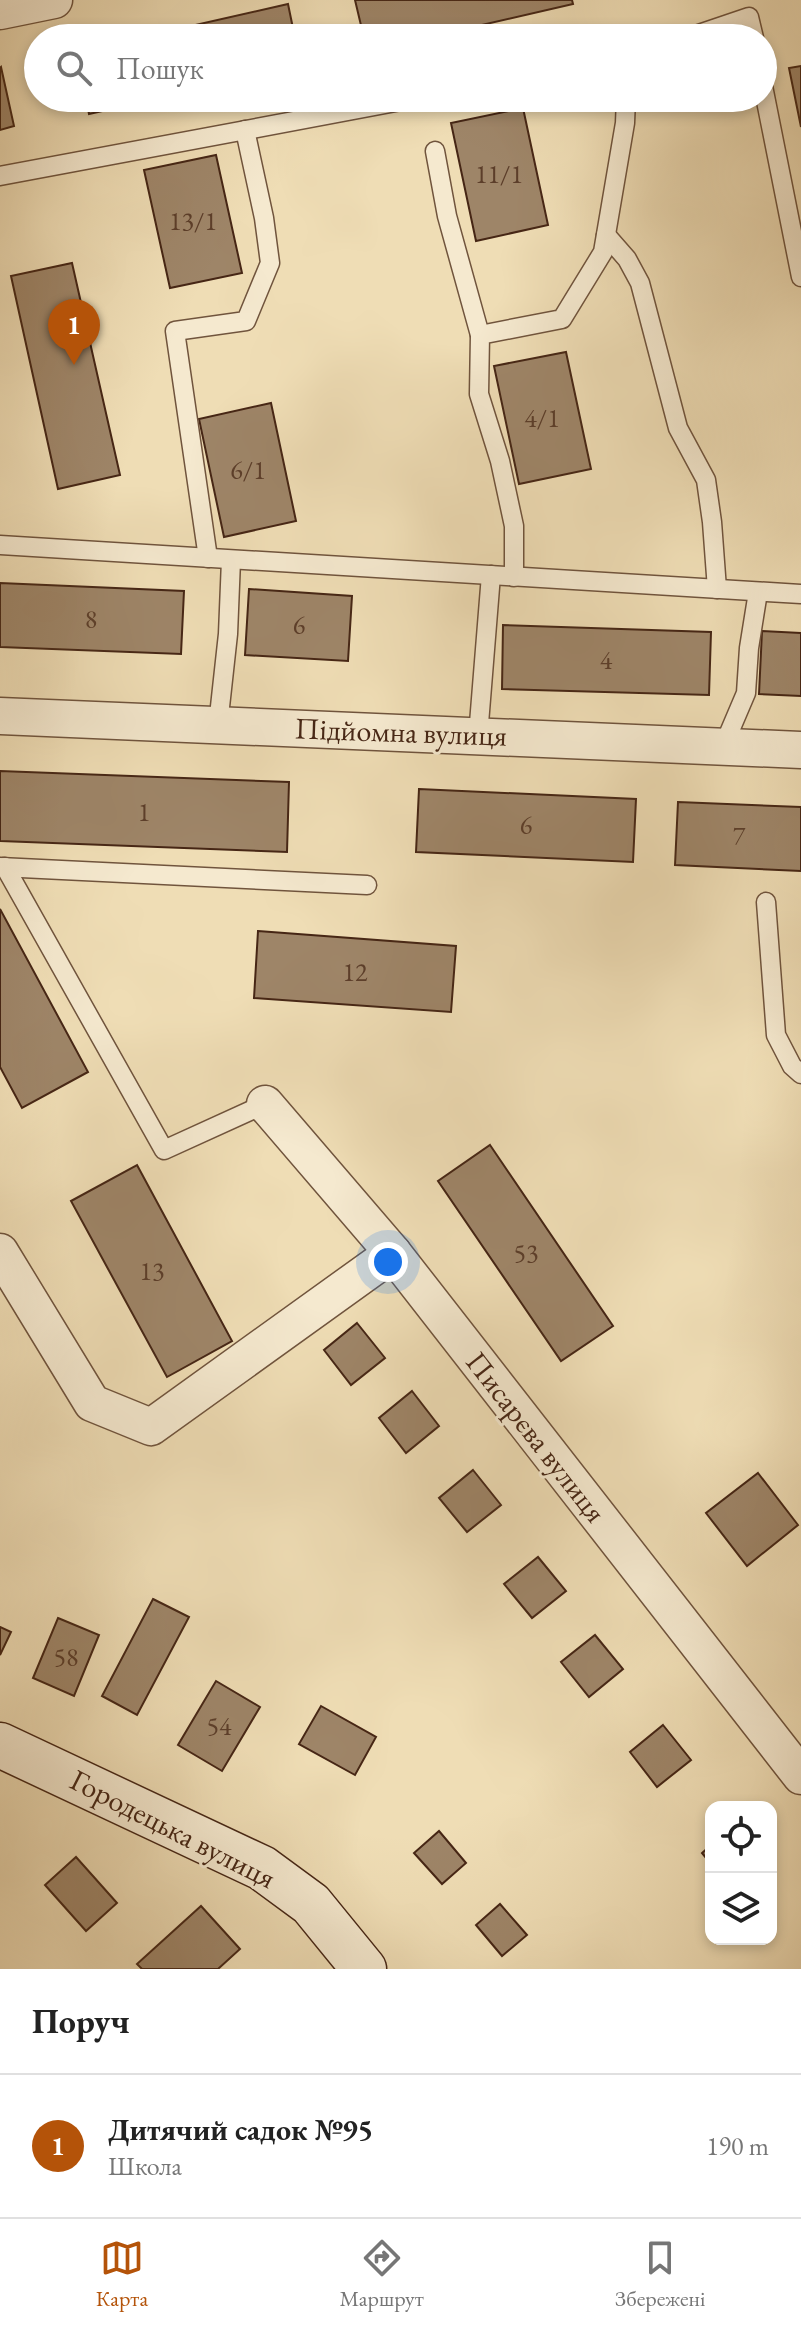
<!DOCTYPE html>
<html lang="uk">
<head>
<meta charset="utf-8">
<style>
  :root { --surface:#fff; --page:#f6f6f6; --text:#222; --muted:#767676; --line:#e0e0e0; --accent:#b45309 }
  body { margin:0; font-family:"EB Garamond",serif; background:var(--page); color:var(--text) }
  .controls { position:absolute; right:24px; bottom:24px; display:grid; overflow:hidden; border-radius:16px; box-shadow:0 4px 12px #0003 }
  .controls button { width:72px; height:72px; display:grid; place-items:center; padding:0; border:0; border-bottom:2px solid var(--line); background:var(--surface); color:var(--text); font:40px sans-serif }
  .you { position:absolute; left:388px; top:1262px; width:28px; height:28px; margin:-20px; border:6px solid #fff; border-radius:50%; background:#1a73e8; box-shadow:0 0 0 12px #1a73e833 }
  .badge { display:grid; place-items:center; width:52px; height:52px; border-radius:50%; background:var(--accent); color:#fff; font-size:26px; font-weight:700 }
  .pin { position:absolute; translate:-50% -66px; filter:drop-shadow(0 2px 4px #0008) }
  .pin::after { content:''; position:absolute; top:42px; width:28px; height:24px; background:inherit; clip-path:polygon(0 0,100% 0,50% 100%) }
  .list { margin:0; padding:0; list-style:none }
  h2 { display:flex; justify-content:space-between; align-items:center; height:104px; margin:0; padding:0 32px; font-size:34px }
  h2 small { font-size:26px; font-weight:400; color:var(--muted) }
  .list li { display:grid; grid-template-columns:52px 1fr auto; gap:24px; align-items:center; box-sizing:border-box; height:144px; padding:0 32px; border-top:2px solid var(--line) }
  .list b { display:block; font-size:30px; white-space:nowrap }
  .list p { margin:0; font-size:26px; white-space:nowrap; color:var(--muted) }
  .list em { font-size:26px; font-style:normal; color:var(--muted) }
  .icon { flex:none; width:44px; height:44px; fill:none; stroke:currentColor; stroke-width:2; stroke-linecap:round; stroke-linejoin:round }
  .map { position:relative; flex:none; width:801px; height:1969px; overflow:hidden }
  .search { position:absolute; background:var(--surface); box-shadow:0 4px 12px #0003; left:24px; right:24px; top:24px; height:88px; display:flex; align-items:center; gap:20px; box-sizing:border-box; padding:0 28px; border-radius:44px; color:var(--muted); font-size:30px }
  .sheet { height:248px; background:var(--surface) }
  nav { display:flex; justify-content:space-around; align-items:center; box-sizing:border-box; height:112px; border-top:2px solid var(--line); background:var(--surface); font-size:22px; color:var(--muted) }
  nav a { display:grid; justify-items:center; gap:4px }
  nav .on { color:var(--accent) }
  .map>svg:first-child { display:block }
</style>
</head>
<body>
<div class="map">
<svg width="801" height="1969" viewBox="0 0 801 1969">
  <rect width="100%" height="100%" fill="#efddb5"/>
  <filter id="stains"><feTurbulence type="fractalNoise" baseFrequency=".0025" numOctaves="4"/><feColorMatrix values="0 0 0 0 .2 0 0 0 0 .09 0 0 0 0 .02 0 0 0 .5 -.17"/></filter>
  <radialGradient id="worn" r=".72"><stop offset=".6" stop-color="#630" stop-opacity="0"/><stop offset="1" stop-color="#630" stop-opacity=".3"/></radialGradient>
  <!-- building -->
  <g fill="#9e8568" stroke="#462615" stroke-width="2">
    <path d="M355 0H572L573 4 425 38H364Z"/>
    <path d="M288 4 295 38H138Z"/>
    <path d="M801 66V127L789 68Z"/>
    <path d="M1 67 14 126 0 130V68Z"/>
    <path d="M86 98H160L89 114Z"/>
    <path d="M523 108 548 225 476 241 451 123Z"/>
    <path d="M216 155 242 273 170 288 144 170Z"/>
    <path d="M72 263 120 475 58 489 11 276Z"/>
    <path d="M566 352 591 469 519 484 494 366Z"/>
    <path d="M271 403 296 521 224 537 199 419Z"/>
    <path d="M0 583 184 591 181 654 0 647Z"/>
    <path d="M249 589 352 596 348 661 245 655Z"/>
    <path d="M503 625 711 632 709 695 502 689Z"/>
    <path d="M762 631 801 633V696L759 694Z"/>
    <path d="M0 771 289 782 287 852 0 841Z"/>
    <path d="M419 789 636 799 633 862 416 852Z"/>
    <path d="M678 802 801 807V871L675 865Z"/>
    <path d="M0 909 88 1072 22 1108 0 1067Z"/>
    <path d="M258 931 456 946 451 1012 254 998Z"/>
    <path d="M490 1145 613 1326 561 1361 438 1181Z"/>
    <path d="M137 1165 232 1341 167 1377 71 1201Z"/>
    <path d="M357 1323 385 1358 351 1385 324 1350Z"/>
    <path d="M412 1391 439 1426 406 1453 379 1418Z"/>
    <path d="M473 1470 501 1505 467 1532 439 1498Z"/>
    <path d="M758 1473 798 1525 747 1566 706 1513Z"/>
    <path d="M538 1557 566 1591 532 1618 504 1584Z"/>
    <path d="M153 1599 189 1617 137 1715 102 1696Z"/>
    <path d="M58 1618 99 1635 74 1696 33 1678Z"/>
    <path d="M0 1627 11 1632 0 1655Z"/>
    <path d="M595 1635 623 1669 589 1697 561 1662Z"/>
    <path d="M216 1681 260 1707 222 1771 178 1745Z"/>
    <path d="M321 1706 376 1737 355 1775 299 1744Z"/>
    <path d="M663 1725 691 1760 657 1787 630 1752Z"/>
    <path d="M439 1831 466 1863 442 1884 414 1853Z"/>
    <path d="M711 1845V1864L702 1853Z"/>
    <path d="M76 1857 117 1903 86 1931 45 1885Z"/>
    <path d="M500 1904 527 1935 502 1956 476 1925Z"/>
    <path d="M201 1906 240 1949 218 1969H142L137 1964Z"/>
  </g>
  <g fill="none" stroke-linecap="round" stroke-linejoin="round">
    <defs>
      <g id="lane">
        <path d="M687 38 749 17 754 38"/>
        <path d="M763 86 801 277"/>
        <path d="M435 151 447 216 480 335"/>
        <path d="M0 176 417 98"/>
        <path d="M606 235 627 259 640 283 678 428 706 480 712 522 717 589"/>
        <path d="M0 545 801 594"/>
        <path d="M208 558 175 331 246 321 270 263 264 218 245 130"/>
        <path d="M514 577V526L500 461 479 394 480 335 562 319 603 252 625 123 626 98"/>
        <path d="M218 725 228 634 231 560"/>
        <path d="M478 736 491 575"/>
        <path d="M723 747 746 693 749 648 758 592"/>
        <path d="M0 867 367 885"/>
        <path d="M5 867 164 1150 265 1104"/>
        <path d="M766 902 776 1035 792 1066 801 1074"/>
      </g>
      <g id="street">
        <path d="M0 11 54 0"/>
        <path d="M0 716 801 750"/>
        <path d="M265 1104 393 1253 801 1776"/>
        <path d="M0 1252 92 1403 151 1427 393 1253"/>
      </g>
      <path id="secondary" d="M0 1745 262 1868 311 1904 364 1969"/>
    </defs>
    <!-- lane casing -->
    <use href="#lane" stroke="#70543d" stroke-width="21"/>
    <!-- street casing -->
    <use href="#street" stroke="#70543d" stroke-width="39"/>
    <!-- secondary casing -->
    <use href="#secondary" stroke="#462615" stroke-width="47"/>
    <!-- lane -->
    <use href="#lane" stroke="#f5e9cf" stroke-width="18"/>
    <!-- street -->
    <use href="#street" stroke="#f5e9cf" stroke-width="36"/>
    <!-- secondary -->
    <use href="#secondary" stroke="#f5e9cf" stroke-width="44"/>
  </g>
  <g text-anchor="middle" stroke-width="6" stroke-linejoin="round" paint-order="stroke">
    <!-- number labels -->
    <g font-size="26" fill="#5c3e2a">
      <text x="499" y="183">11/1</text>
      <text x="193" y="230">13/1</text>
      <text x="542" y="427">4/1</text>
      <text x="248" y="479">6/1</text>
      <text x="91" y="628">8</text>
      <text x="299" y="634">6</text>
      <text x="606" y="669">4</text>
      <text x="144" y="821">1</text>
      <text x="526" y="834">6</text>
      <text x="739" y="845">7</text>
      <text x="355" y="981">12</text>
      <text x="526" y="1262">53</text>
      <text x="152" y="1280">13</text>
      <text x="66" y="1666">58</text>
      <text x="219" y="1735">54</text>
    </g>
    <!-- street labels -->
    <g font-size="30" fill="#462615" stroke="#f5e9cf">
      <text transform="translate(401 732) rotate(2)" y="10">Підйомна вулиця</text>
      <text transform="translate(536 1437) rotate(52)" y="10">Писарєва вулиця</text>
      <text transform="translate(173 1829) rotate(27)" y="10">Городецька вулиця</text>
    </g>
  </g>
  <rect width="100%" height="100%" filter="url(#stains)"/>
  <rect width="100%" height="100%" fill="url(#worn)"/>
</svg>
<div class="controls">
<button><svg class="icon" aria-label="locate" viewBox="0 0 24 24"><circle cx="12" cy="12" r="6"/><path d="M12 2v4M12 18v4M2 12h4M18 12h4"/></svg></button>
<button><svg class="icon" aria-label="layers" viewBox="0 0 24 24"><path d="M12 4l9 5-9 5-9-5zM3 14l9 5 9-5"/></svg></button>
</div>
<div class="you"></div>
<div class="pin badge" style="left:74px;top:365px">1</div>
<div class="search"><svg class="icon" aria-label="search" viewBox="0 0 24 24"><circle cx="10" cy="10" r="6"/><path d="M15 15l6 6"/></svg>Пошук</div>
</div>
<section class="sheet">
<h2>Поруч<small></small></h2>
<ul class="list">
<li><span class="badge">1</span><div><b>Дитячий садок №95</b><p>Школа</p></div><em>190 m</em></li>
</ul>
</section>
<nav>
<a class="on"><svg class="icon" aria-label="map" viewBox="0 0 24 24"><path d="M3 6l6-2 6 2 6-2v14l-6 2-6-2-6 2zM9 4v14M15 6v14"/></svg>Карта</a>
<a><svg class="icon" aria-label="directions" viewBox="0 0 24 24"><path d="M12 3l9 9-9 9-9-9zM9 14v-3h6M13 9l2 2-2 2"/></svg>Маршрут</a>
<a><svg class="icon" aria-label="saved" viewBox="0 0 24 24"><path d="M7 4h10v16l-5-4-5 4z"/></svg>Збережені</a>
</nav>
</body>
</html>
